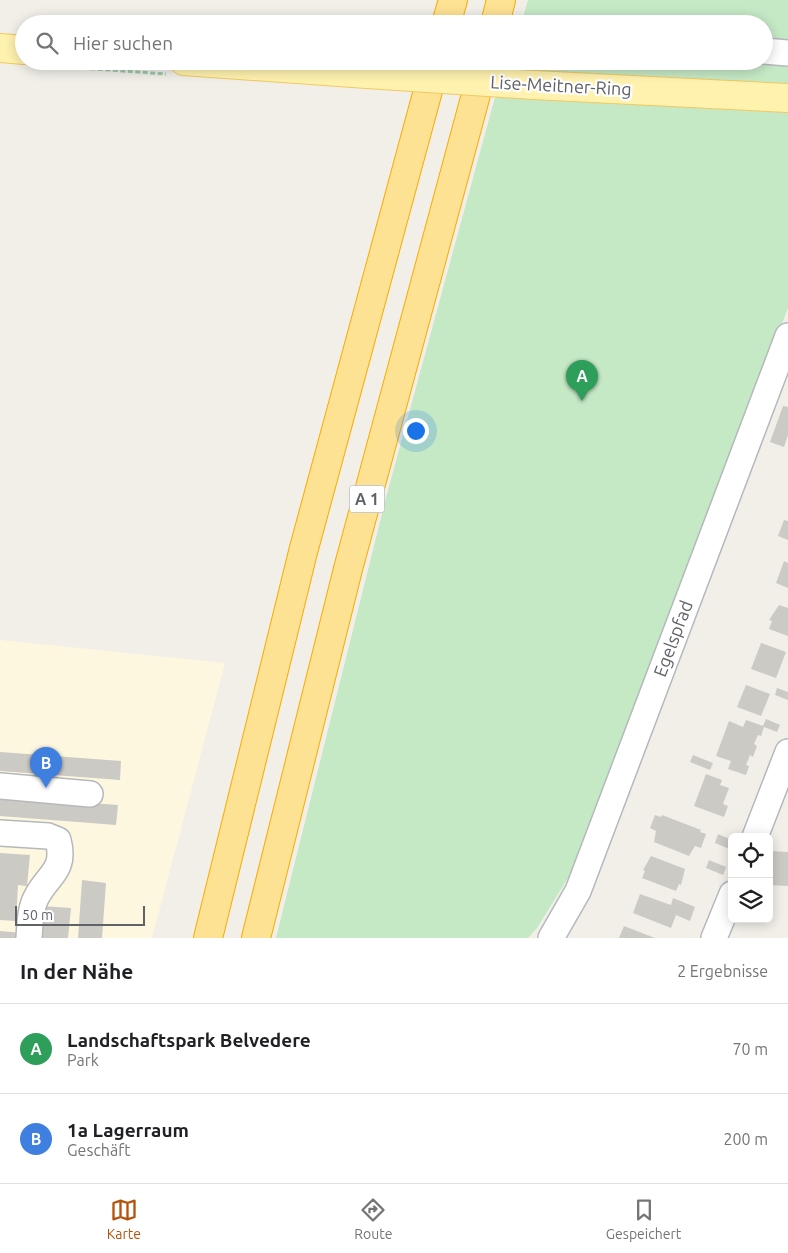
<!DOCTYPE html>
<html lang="de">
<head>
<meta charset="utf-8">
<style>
  :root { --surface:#fff; --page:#f6f6f6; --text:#202124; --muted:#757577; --line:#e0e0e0; --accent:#b45309 }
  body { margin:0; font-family:Ubuntu,sans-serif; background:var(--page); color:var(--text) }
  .controls { position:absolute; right:15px; bottom:15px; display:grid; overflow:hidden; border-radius:8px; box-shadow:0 2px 12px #0003 }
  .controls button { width:45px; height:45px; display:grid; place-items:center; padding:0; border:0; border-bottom:1px solid var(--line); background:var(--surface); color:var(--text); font:25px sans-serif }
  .scale { position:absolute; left:15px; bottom:12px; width:130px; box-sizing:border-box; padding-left:5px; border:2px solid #5f6368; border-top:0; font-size:14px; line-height:18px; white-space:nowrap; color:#5f6368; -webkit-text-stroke:4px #fff; paint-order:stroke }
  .you { position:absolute; left:415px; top:430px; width:18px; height:18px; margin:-12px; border:4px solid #fff; border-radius:50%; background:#1a73e8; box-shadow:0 0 0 8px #1a73e833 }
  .badge { display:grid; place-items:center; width:32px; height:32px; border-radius:50%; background:var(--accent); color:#fff; font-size:16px; font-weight:700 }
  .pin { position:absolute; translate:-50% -41px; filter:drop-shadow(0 1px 2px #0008) }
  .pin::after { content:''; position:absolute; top:26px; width:18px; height:15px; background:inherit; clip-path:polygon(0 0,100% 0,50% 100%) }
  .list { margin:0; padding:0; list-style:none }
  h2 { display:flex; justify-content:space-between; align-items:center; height:65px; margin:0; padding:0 20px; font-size:21px }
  h2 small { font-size:16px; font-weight:400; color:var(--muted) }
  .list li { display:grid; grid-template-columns:32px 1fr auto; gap:15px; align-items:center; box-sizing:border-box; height:90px; padding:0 20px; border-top:1px solid var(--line) }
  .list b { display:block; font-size:19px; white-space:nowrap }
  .list p { margin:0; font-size:16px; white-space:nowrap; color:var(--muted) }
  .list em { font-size:16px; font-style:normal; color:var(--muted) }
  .icon { flex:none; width:28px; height:28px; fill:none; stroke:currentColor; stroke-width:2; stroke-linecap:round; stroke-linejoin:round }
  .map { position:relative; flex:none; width:788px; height:938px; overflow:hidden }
  .search { position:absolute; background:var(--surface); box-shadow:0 2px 12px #0003; left:15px; right:15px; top:15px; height:55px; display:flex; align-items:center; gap:12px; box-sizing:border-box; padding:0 18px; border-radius:28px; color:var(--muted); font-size:19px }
  .sheet { height:245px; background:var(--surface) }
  nav { display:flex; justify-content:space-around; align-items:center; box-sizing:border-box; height:70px; border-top:1px solid var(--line); background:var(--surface); font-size:14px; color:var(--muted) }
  nav a { display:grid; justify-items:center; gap:2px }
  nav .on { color:var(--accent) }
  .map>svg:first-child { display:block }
</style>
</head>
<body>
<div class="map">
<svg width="788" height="938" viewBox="0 0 788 938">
  <rect width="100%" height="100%" fill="#f1efe8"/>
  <!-- commercial -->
  <path fill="#fef7e0" d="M0 640 225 663 152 938H0Z"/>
  <!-- green -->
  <path fill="#c5e8c5" d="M528 0H788V308L583 854 537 928 528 938H276L387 494 494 101 511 61H764V24H521Z"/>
  <!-- building -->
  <g fill="#cccac5">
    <path d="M783 406 788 407V435L784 447 770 442Z"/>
    <path d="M784 520 788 521V540L778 536Z"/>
    <path d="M784 561 788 563V588L776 583Z"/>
    <path d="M779 605 788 608V636L769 629 772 621 769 620Z"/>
    <path d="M761 643 786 652 776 678 751 669Z"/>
    <path d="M746 685 770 694 761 716 737 707Z"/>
    <path d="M777 688 788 692V700L775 695Z"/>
    <path d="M766 719 780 725 777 732 764 727 761 736 758 735 754 744 757 746 753 757 750 755 746 765 749 766 746 775 728 769 731 761 716 756 729 721 743 727 746 720 763 726Z"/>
    <path d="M0 752 121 761 120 780 0 771Z"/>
    <path d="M693 755 713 763 710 770 690 762Z"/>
    <path d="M706 774 722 780 720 785 729 788 723 804 728 806 724 817 694 806Z"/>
    <path d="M0 796 118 805 116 825 0 816Z"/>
    <path d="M655 815 661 817 662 815 701 830 700 832 706 834 701 848 695 846 689 856 654 842 656 831 650 828Z"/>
    <path d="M718 834 732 840V850L715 843Z"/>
    <path d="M771 851 788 852V886L769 885Z"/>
    <path d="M0 853 30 855 27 886 18 885 16 921 0 920Z"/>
    <path d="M651 856 685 869 681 885 679 884 676 891 642 878 645 871 643 870Z"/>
    <path d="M709 860 726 867 723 875 706 868Z"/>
    <path d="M82 880 106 883 102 938H78Z"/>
    <path d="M640 894 671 905 673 898 695 907 690 921 676 915 671 928 633 913Z"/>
    <path d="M42 906 71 908 68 938H40Z"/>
    <path d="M624 926 655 938H619Z"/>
    <path d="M0 931 23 933 22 938H0Z"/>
  </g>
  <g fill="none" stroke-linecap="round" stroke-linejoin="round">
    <defs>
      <g id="minor">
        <path d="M764 51 788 53"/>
        <path d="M0 786 90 794"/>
        <path d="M0 833 48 836 58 840C66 870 49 874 37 896 30 908 30 924 29 938"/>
        <path d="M755 837 788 752"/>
        <path id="s1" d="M551 938 578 891 788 336"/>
        <path d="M714 938 732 894"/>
      </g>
      <g id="major">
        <path d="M0 48 24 50"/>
        <path d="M184 61 367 74"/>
        <path d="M534 85 788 98"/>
      </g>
      <g id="highway">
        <path d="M446 24 453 0"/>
        <path d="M495 24 501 0"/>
        <path d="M208 938 303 552 436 61"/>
        <path d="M256 938 348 569 485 61"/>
      </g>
    </defs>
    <!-- minor casing -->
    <use href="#minor" stroke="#b5b8bc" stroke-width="28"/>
    <!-- major casing -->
    <use href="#major" stroke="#f2c960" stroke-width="30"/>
    <!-- highway casing -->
    <use href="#highway" stroke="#f9ab00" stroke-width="30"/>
    <!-- path -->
    <path stroke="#9cc7a9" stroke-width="3" stroke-dasharray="5 2.5" stroke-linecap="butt" d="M38 65 166 74"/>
    <!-- minor -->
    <use href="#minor" stroke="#fff" stroke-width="25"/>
    <!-- major -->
    <use href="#major" stroke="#fff2af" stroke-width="28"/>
    <!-- highway -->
    <use href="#highway" stroke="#fde293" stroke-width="28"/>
    <defs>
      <path id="major-bridge" d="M367 74 534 85"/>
    </defs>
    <!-- major-bridge casing -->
    <use href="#major-bridge" stroke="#f2c960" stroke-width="30" stroke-linecap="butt"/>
    <!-- major-bridge -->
    <use href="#major-bridge" stroke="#fff2af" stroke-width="28"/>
  </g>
  <g text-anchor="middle" stroke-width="4.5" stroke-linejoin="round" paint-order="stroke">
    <!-- shield labels -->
    <rect fill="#fff" stroke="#8f9295" stroke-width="1" x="349.5" y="485.5" width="35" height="27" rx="4"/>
    <g font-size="16" font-weight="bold" fill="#5f6368">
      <text x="367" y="505">A 1</text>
    </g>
    <!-- street labels -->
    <g font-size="18" fill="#5f6368" stroke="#fff">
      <text transform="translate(561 86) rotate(3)" y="6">Lise-Meitner-Ring</text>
      <text dy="6" stroke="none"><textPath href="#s1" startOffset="324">Egelspfad</textPath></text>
    </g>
  </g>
</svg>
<div class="controls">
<button><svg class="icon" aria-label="locate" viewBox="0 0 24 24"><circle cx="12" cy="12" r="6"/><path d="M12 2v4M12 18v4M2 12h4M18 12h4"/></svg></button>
<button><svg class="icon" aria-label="layers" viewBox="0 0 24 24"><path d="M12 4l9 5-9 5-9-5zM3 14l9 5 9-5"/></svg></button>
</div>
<div class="scale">50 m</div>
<div class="you"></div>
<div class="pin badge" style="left:582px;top:401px;background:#2e9e5b">A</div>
<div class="pin badge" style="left:46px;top:788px;background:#3f7fe0">B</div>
<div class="search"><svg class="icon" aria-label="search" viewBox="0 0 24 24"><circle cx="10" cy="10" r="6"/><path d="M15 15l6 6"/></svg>Hier suchen</div>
</div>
<section class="sheet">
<h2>In der Nähe<small>2 Ergebnisse</small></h2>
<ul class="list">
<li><span class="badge" style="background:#2e9e5b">A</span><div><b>Landschaftspark Belvedere</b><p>Park</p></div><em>70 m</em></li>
<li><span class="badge" style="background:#3f7fe0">B</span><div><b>1a Lagerraum</b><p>Geschäft</p></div><em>200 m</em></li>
</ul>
</section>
<nav>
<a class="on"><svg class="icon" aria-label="map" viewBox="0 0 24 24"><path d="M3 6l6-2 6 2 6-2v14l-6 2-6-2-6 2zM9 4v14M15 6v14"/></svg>Karte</a>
<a><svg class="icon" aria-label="directions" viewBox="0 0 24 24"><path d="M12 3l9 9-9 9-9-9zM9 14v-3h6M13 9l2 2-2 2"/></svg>Route</a>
<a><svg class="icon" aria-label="saved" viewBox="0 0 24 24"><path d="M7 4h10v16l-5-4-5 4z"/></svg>Gespeichert</a>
</nav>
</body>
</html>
